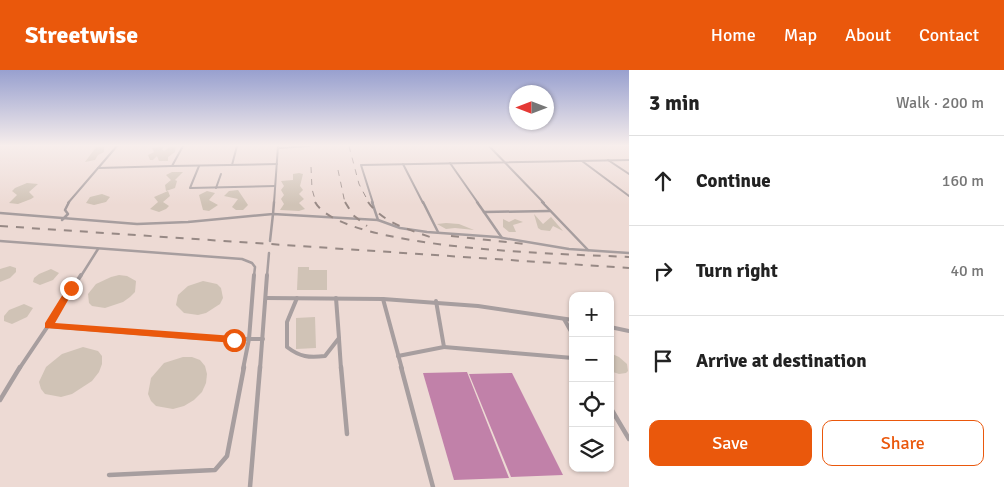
<!DOCTYPE html>
<html lang="en">
<head>
<meta charset="utf-8">
<style>
  :root { --surface:#fff; --page:#f2f2f2; --text:#222; --muted:#767676; --line:#e0e0e0; --accent:#ea580c }
  body { margin:0; font-family:Signika,sans-serif; background:var(--page); color:var(--text) }
  .controls { position:absolute; right:15px; bottom:15px; display:grid; overflow:hidden; border-radius:10px; box-shadow:0 1px 4px #0004 }
  .controls button { width:45px; height:45px; display:grid; place-items:center; padding:0; border:0; border-bottom:1px solid var(--line); background:var(--surface); color:var(--text); font:25px sans-serif }
  .compass { position:absolute; left:509px; top:15px; width:45px; height:45px; border-radius:50%; background:var(--surface); box-shadow:0 1px 4px #0004; rotate:270deg }
  .stop { position:absolute; width:15px; height:15px; margin:-11px; border:4px solid #ea580c; border-radius:50%; background:#fff }
  .stop.end { background:#ea580c; border-color:#fff; box-shadow:0 1px 5px #0008 }
  .list { margin:0; padding:0; list-style:none }
  h2 { display:flex; justify-content:space-between; align-items:center; height:65px; margin:0; padding:0 20px; font-size:21px }
  h2 small { font-size:16px; font-weight:400; color:var(--muted) }
  .list li { display:grid; grid-template-columns:32px 1fr auto; gap:15px; align-items:center; box-sizing:border-box; height:90px; padding:0 20px; border-top:1px solid var(--line) }
  .list b { display:block; font-size:19px; white-space:nowrap }
  .list em { font-size:16px; font-style:normal; color:var(--muted) }
  .actions { display:flex; gap:10px; padding:15px 20px }
  .actions a { flex:1; padding:11px 0; border:1px solid var(--accent); border-radius:10px; text-align:center; font-size:18px; color:var(--accent) }
  .actions .main { background:var(--accent); color:#fff }
  .icon { flex:none; width:28px; height:28px; fill:none; stroke:currentColor; stroke-width:2; stroke-linecap:round; stroke-linejoin:round }
  .map { position:relative; flex:none; width:629px; height:417px; overflow:hidden }
  header { display:flex; align-items:center; gap:30px; box-sizing:border-box; height:70px; padding:0 25px; background:var(--accent); color:#fff }
  header strong { font-size:24px }
  nav { display:flex; gap:28px; margin-inline-start:auto; font-size:18px }
  main { display:flex }
  aside { flex:1; background:var(--surface) }
  .map>svg:first-child { display:block }
</style>
</head>
<body>
<header>
<strong>Streetwise</strong>
<nav><a>Home</a><a>Map</a><a>About</a><a>Contact</a></nav>
</header>
<main>
<div class="map">
<svg width="629" height="417" viewBox="0 0 629 417">
  <rect width="100%" height="100%" fill="#eddad4"/>
  <!-- water -->
  <g fill="#c181a9">
    <path d="M467 302 509 408 454 410 423 303Z"/>
    <path d="M512 303 563 405 511 407 469 304Z"/>
  </g>
  <!-- building -->
  <g fill="#d0c3b6">
    <path d="M97 76H104V82L98 85 95 90 85 92Z"/>
    <path d="M165 76 162 79 164 81 169 77 176 76 175 82 168 87V91H159L157 86 153 90H150L148 85 154 82 152 78Z"/>
    <path d="M172 102H183L175 110 177 111 175 118 166 121 165 115 171 110 166 105Z"/>
    <path d="M299 103 303 104 300 116 303 120 299 124 304 129 299 133 305 139 299 141 280 140 284 134 281 129 284 125 281 120 284 116 281 111 293 110V104Z"/>
    <path d="M27 113 38 114 29 122 34 127 31 129 18 134 9 133 17 125 12 121 15 118Z"/>
    <path d="M238 120 248 135 243 140H236L232 137 238 129 224 126 229 121Z"/>
    <path d="M168 121 170 126 163 132 169 136 166 139 159 142 150 139 158 132 154 127Z"/>
    <path d="M207 121 215 123 209 130 218 135 209 141 203 140 199 125Z"/>
    <path d="M102 124 110 127 106 132 94 135 86 133 90 127Z"/>
    <path d="M534 144 543 154 551 147 563 161 553 156 550 161 541 160 538 158Z"/>
    <path d="M503 149 509 152 515 149 523 152 513 155 516 162H509L503 157Z"/>
    <path d="M446 153 459 154 474 160 455 158 446 159 437 154Z"/>
    <path d="M10 196 16 198V202L10 208 0 212V199Z"/>
    <path d="M298 197H309V200H327V220H297Z"/>
    <path d="M51 199 59 203 53 210 40 215 33 212 34 208 39 204Z"/>
    <path d="M119 205 127 206 136 211 135 222 130 227 123 232 105 238 92 236 89 233 88 224 96 214 111 207Z"/>
    <path d="M203 211 217 214 221 218 223 228 220 234 206 243 198 245 184 243 176 235 178 225 188 216Z"/>
    <path d="M24 234 33 238 27 247 12 254 4 251V246L9 240Z"/>
    <path d="M315 247 316 278 296 279V248Z"/>
    <path d="M83 277 98 281 102 286V294L99 302 92 311 72 324 61 327 45 324 41 319 39 312 46 297 62 284Z"/>
    <path d="M610 283 619 287 627 294 628 301 626 303 619 304 610 301Z"/>
    <path d="M183 287H192L200 290 205 296 207 304 206 313 202 322 194 330 184 336 173 339 156 336 151 331 148 324 151 308 164 293Z"/>
  </g>
  <g fill="none" stroke-linecap="round" stroke-linejoin="round">
    <!-- lane-far3 -->
    <g stroke="#a79e9f" stroke-width="2">
      <path d="M183 76 172 96 277 94"/>
      <path d="M489 76 544 133"/>
      <path d="M278 78 310 76"/>
      <path d="M608 90 629 104"/>
      <path d="M582 91 629 126"/>
      <path d="M450 93 478 133"/>
      <path d="M403 94 423 133"/>
      <path d="M232 95 237 76"/>
      <path d="M199 96 190 118 275 116"/>
      <path d="M98 98 172 96"/>
      <path d="M216 118 221 104"/>
      <path d="M68 133 117 76"/>
      <path d="M274 133 278 76"/>
      <path d="M373 133 361 95 629 90"/>
    </g>
    <!-- lane-far2 -->
    <g stroke="#a79e9f" stroke-width="2.5">
      <path d="M372 132 378 150 400 158 427 162 497 167 569 179 629 183"/>
      <path d="M423 132 438 162"/>
      <path d="M477 132 484 142"/>
      <path d="M542 132 588 180"/>
      <path d="M0 143 137 154 188 152 273 144 274 132"/>
      <path d="M62 150 68 144 65 140 69 132"/>
      <path d="M502 168 484 142 550 141"/>
      <path d="M0 171 242 189 252 193 255 197 254 206"/>
      <path d="M270 171 273 144 378 150"/>
      <path d="M81 206 98 179"/>
      <path d="M267 206 269 183"/>
    </g>
    <!-- lane-far1 -->
    <g stroke="#a79e9f" stroke-width="4">
      <path d="M81 205 48 256 199 268 249 269 243 299"/>
      <path d="M254 205 249 269H263"/>
      <path d="M266 228 383 229 402 299"/>
      <path d="M297 228 287 252V277C300 287 309 288 325 286L339 268 336 228"/>
      <path d="M383 229 478 236 573 250"/>
      <path d="M564 249 573 265"/>
      <path d="M610 257 629 261"/>
      <path d="M339 269 341 299"/>
      <path d="M444 277 573 288"/>
      <path d="M398 286 444 277 436 231"/>
      <path d="M19 299 48 256"/>
      <path d="M260 299 267 205"/>
    </g>
    <!-- lane -->
    <g stroke="#a79e9f" stroke-width="4.5">
      <path d="M341 297 347 364"/>
      <path d="M401 297 433 417"/>
      <path d="M0 330 20 297"/>
      <path d="M610 337 629 369"/>
      <path d="M109 405 215 400 227 386 244 297"/>
      <path d="M250 417 260 297"/>
    </g>
    <!-- rail-far1 -->
    <g stroke="#978985" stroke-width="1" stroke-dasharray="6 6" stroke-linecap="butt">
      <path d="M349 76 359 114 369 133"/>
      <path d="M311 97 312 119 316 133"/>
      <path d="M338 100 345 133"/>
    </g>
    <!-- rail -->
    <g stroke="#978985" stroke-width="2" stroke-dasharray="8 8" stroke-linecap="butt">
      <path d="M315 132C343 181 572 184 629 187"/>
      <path d="M345 132 353 145 367 156"/>
      <path d="M368 132C383 153 410 160 433 168"/>
      <path d="M0 156 629 198"/>
      <path d="M451 166 525 174"/>
    </g>
  </g>
  <!-- sky -->
  <linearGradient id="sky" x2="0" y2="1"><stop stop-color="#98a0cf"/><stop offset="0.56" stop-color="#f7eeec"/><stop offset="1" stop-color="#f7eeec" stop-opacity="0"/></linearGradient>
  <rect width="629" height="135" fill="url(#sky)"/>
  <!-- route -->
  <path fill="#ea580c" d="M71 215 75 218 55 253 234 266 239 270 234 273 45 258V253L68 216Z"/>
</svg>
<div class="controls">
<button>+</button>
<button>−</button>
<button><svg class="icon" aria-label="locate" viewBox="0 0 24 24"><circle cx="12" cy="12" r="6"/><path d="M12 2v4M12 18v4M2 12h4M18 12h4"/></svg></button>
<button><svg class="icon" aria-label="layers" viewBox="0 0 24 24"><path d="M12 4l9 5-9 5-9-5zM3 14l9 5 9-5"/></svg></button>
</div>
<svg class="compass" viewBox="-18 -18 36 36"><path d="M0-13l5 13h-10z" fill="#e53935"/><path d="M0 13l5-13h-10z" fill="#767676"/></svg>
<div class="stop" style="left:234px;top:270px"></div>
<div class="stop end" style="left:71px;top:218px"></div>
</div>
<aside>
<h2>3 min<small>Walk · 200 m</small></h2>
<ul class="list">
<li><svg class="icon" aria-label="ahead" viewBox="0 0 24 24"><path d="M12 20V5M6 11l6-6 6 6"/></svg><div><b>Continue</b></div><em>160 m</em></li>
<li><svg class="icon" aria-label="right" viewBox="0 0 24 24"><path d="M7 20v-9h11M14 6l5 5-5 5"/></svg><div><b>Turn right</b></div><em>40 m</em></li>
<li><svg class="icon" aria-label="arrive" viewBox="0 0 24 24"><path d="M6 21V4h12l-3 4 3 4H6"/></svg><div><b>Arrive at destination</b></div></li>
</ul>
<div class="actions"><a class="main">Save</a><a>Share</a></div>
</aside>
</main>
</body>
</html>
